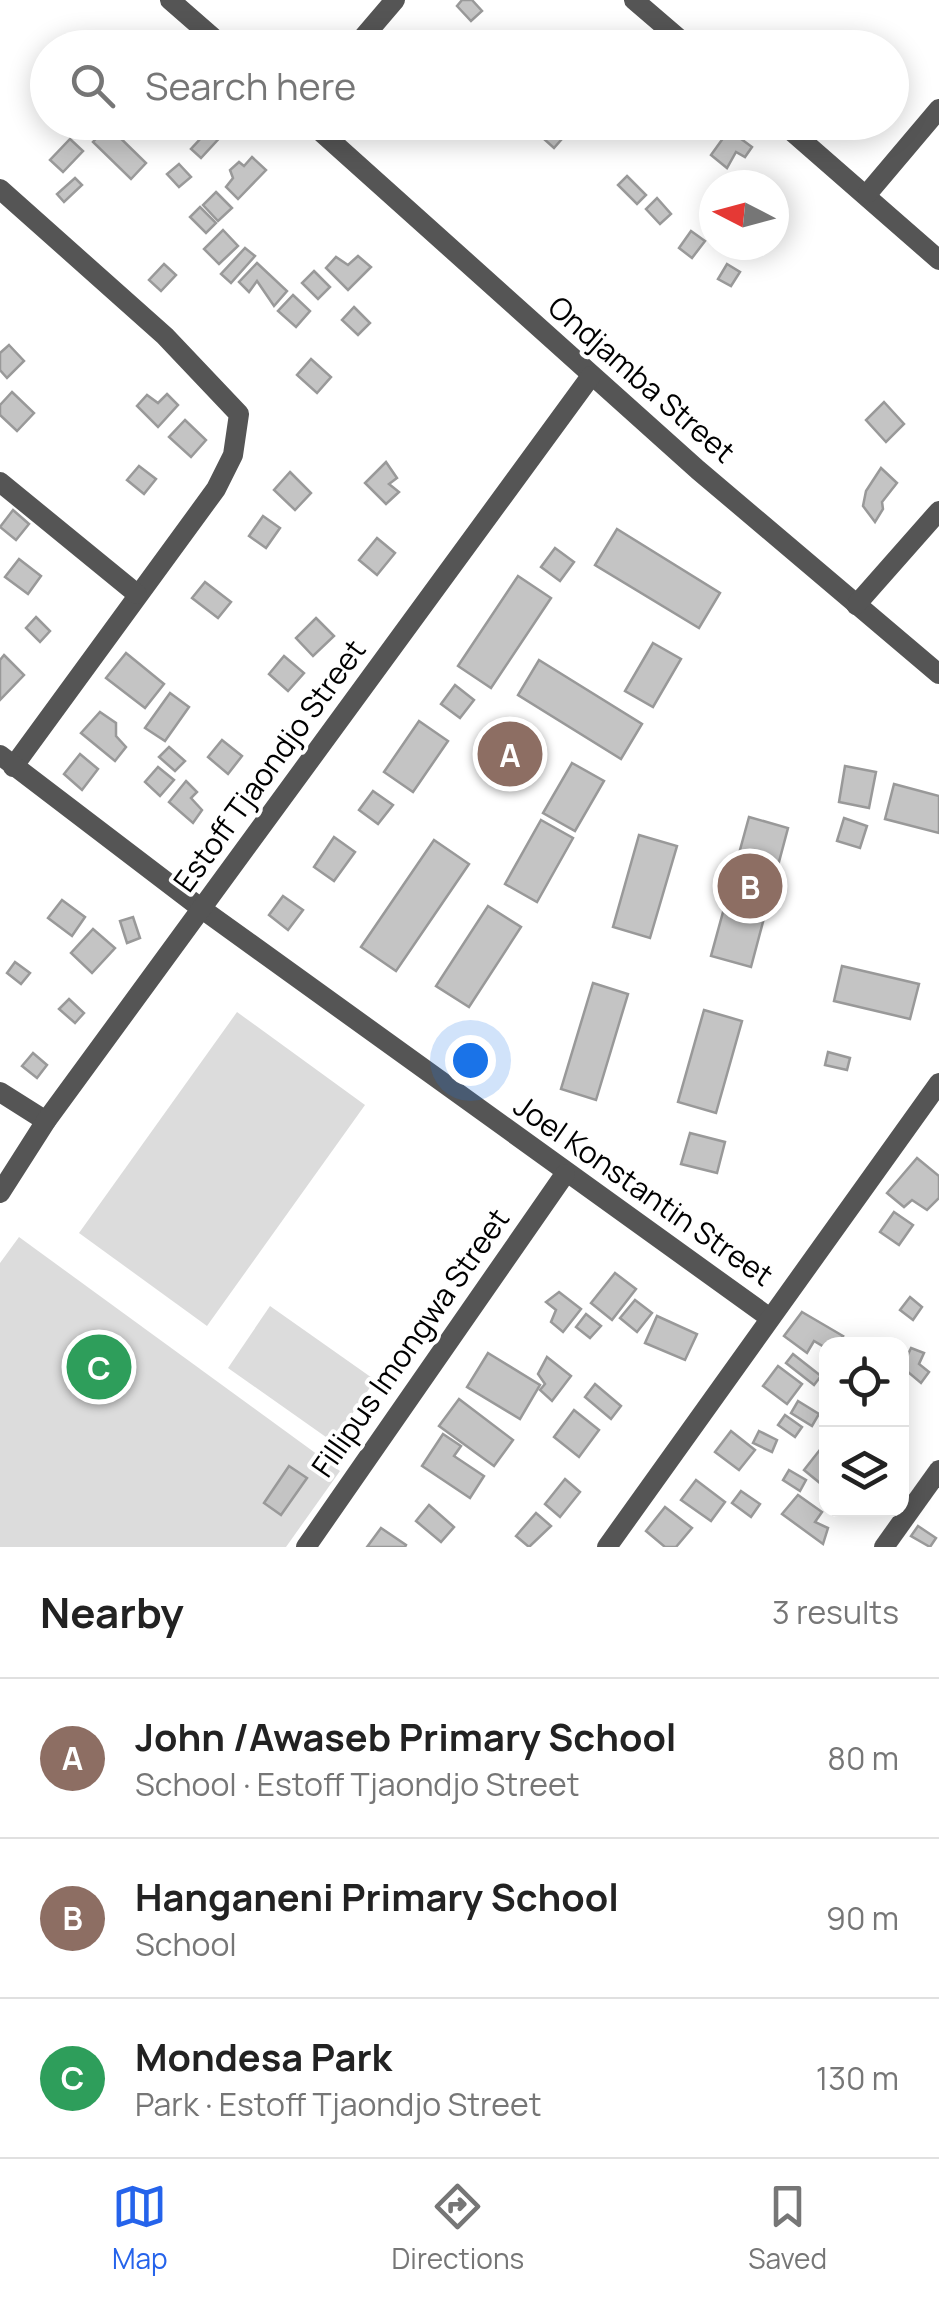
<!DOCTYPE html>
<html lang="en">
<head>
<meta charset="utf-8">
<style>
  :root { --surface:#fff; --page:#f6f6f6; --text:#222; --muted:#767676; --line:#e0e0e0; --accent:#2563eb }
  body { margin:0; font-family:Manrope,sans-serif; background:var(--page); color:var(--text) }
  .controls { position:absolute; right:30px; bottom:30px; display:grid; overflow:hidden; border-radius:20px; box-shadow:0 5px 25px #0003 }
  .controls button { width:90px; height:90px; display:grid; place-items:center; padding:0; border:0; border-bottom:2px solid var(--line); background:var(--surface); color:var(--text); font:50px sans-serif }
  .compass { position:absolute; left:699px; top:170px; width:90px; height:90px; border-radius:50%; background:var(--surface); box-shadow:0 5px 25px #0003; rotate:276deg }
  .you { position:absolute; left:470px; top:1060px; width:35px; height:35px; margin:-25px; border:8px solid #fff; border-radius:50%; background:#1a73e8; box-shadow:0 0 0 15px #1a73e833 }
  .badge { display:grid; place-items:center; width:65px; height:65px; border-radius:50%; background:var(--accent); color:#fff; font-size:32px; font-weight:700 }
  .pin { position:absolute; translate:-50% -50%; border:5px solid #fff; box-shadow:0 2px 10px #0006 }
  .list { margin:0; padding:0; list-style:none }
  h2 { display:flex; justify-content:space-between; align-items:center; height:130px; margin:0; padding:0 40px; font-size:42px }
  h2 small { font-size:32px; font-weight:400; color:var(--muted) }
  .list li { display:grid; grid-template-columns:65px 1fr auto; gap:30px; align-items:center; box-sizing:border-box; height:160px; padding:0 40px; border-top:2px solid var(--line) }
  .list b { display:block; font-size:38px; white-space:nowrap }
  .list p { margin:0; font-size:32px; white-space:nowrap; color:var(--muted) }
  .list em { font-size:32px; font-style:normal; color:var(--muted) }
  .icon { flex:none; width:55px; height:55px; fill:none; stroke:currentColor; stroke-width:2; stroke-linecap:round; stroke-linejoin:round }
  .map { position:relative; flex:none; width:939px; height:1547px; overflow:hidden }
  .search { position:absolute; background:var(--surface); box-shadow:0 5px 25px #0003; left:30px; right:30px; top:30px; height:110px; display:flex; align-items:center; gap:25px; box-sizing:border-box; padding:0 35px; border-radius:55px; color:var(--muted); font-size:38px }
  .sheet { height:610px; background:var(--surface) }
  nav { display:flex; justify-content:space-around; align-items:center; box-sizing:border-box; height:140px; border-top:2px solid var(--line); background:var(--surface); font-size:28px; color:var(--muted) }
  nav a { display:grid; justify-items:center; gap:5px }
  nav .on { color:var(--accent) }
  .map>svg:first-child { display:block }
</style>
</head>
<body>
<div class="map">
<svg width="939" height="1547" viewBox="0 0 939 1547">
  <rect width="100%" height="100%" fill="#fff"/>
  <!-- green -->
  <g fill="#dcdcdc">
    <path d="M237 1012 365 1105 207 1326 79 1233Z"/>
    <path d="M19 1237 340 1471 286 1547H0V1263Z"/>
    <path d="M270 1306 375 1380 333 1442 228 1368Z"/>
  </g>
  <!-- building -->
  <g fill="#c4c4c4" stroke="#999" stroke-width="2.5">
    <path d="M462 0H472L482 11 471 21 457 6Z"/>
    <path d="M525 122H573L575 124 554 148Z"/>
    <path d="M214 124 224 133 201 158 191 149Z"/>
    <path d="M108 126 146 163 131 179 93 142Z"/>
    <path d="M729 130 752 147 745 157 736 152 727 168 711 155Z"/>
    <path d="M70 139 83 151 63 172 50 160Z"/>
    <path d="M252 157 266 170 238 199 226 187 233 178 230 170 239 162 244 166Z"/>
    <path d="M179 164 191 177 179 187 167 174Z"/>
    <path d="M627 176 646 195 637 204 618 185Z"/>
    <path d="M75 178 82 185 64 202 57 194Z"/>
    <path d="M216 192 232 208 218 221 203 205Z"/>
    <path d="M657 198 671 214 660 224 646 209Z"/>
    <path d="M200 207 216 223 206 233 190 217Z"/>
    <path d="M223 230 238 246 219 264 204 249Z"/>
    <path d="M691 231 705 241 692 258 679 248Z"/>
    <path d="M245 248 255 256 231 283 221 274Z"/>
    <path d="M358 256 371 267 348 290 326 268 336 257 348 265Z"/>
    <path d="M257 263 287 291 274 306 257 281 249 292 239 282Z"/>
    <path d="M164 264 176 275 161 291 149 280Z"/>
    <path d="M727 264 740 272 731 286 718 279Z"/>
    <path d="M314 271 330 287 318 299 302 283Z"/>
    <path d="M293 295 310 311 296 327 278 311Z"/>
    <path d="M354 307 370 323 358 335 342 320Z"/>
    <path d="M9 345 24 361 7 378 0 370V353Z"/>
    <path d="M311 359 331 377 317 393 297 375Z"/>
    <path d="M12 392 34 413 17 431 0 415V405Z"/>
    <path d="M167 394 178 405 158 427 137 406 147 395 158 403Z"/>
    <path d="M884 402 904 424 886 442 866 420Z"/>
    <path d="M185 420 206 440 191 457 169 437Z"/>
    <path d="M386 462 397 478 389 484 399 492 386 504 365 483Z"/>
    <path d="M139 466 156 479 144 494 127 480Z"/>
    <path d="M881 468 897 483 882 502 883 509 875 522 863 506 866 491Z"/>
    <path d="M290 472 311 493 295 510 274 490Z"/>
    <path d="M13 510 29 524 16 540 0 527Z"/>
    <path d="M263 516 280 528 266 548 249 536Z"/>
    <path d="M617 529 720 593 699 628 595 565Z"/>
    <path d="M377 538 395 553 377 575 359 560Z"/>
    <path d="M555 548 574 562 560 581 541 567Z"/>
    <path d="M19 559 41 576 28 594 5 577Z"/>
    <path d="M518 576 551 598 491 688 458 666Z"/>
    <path d="M205 582 231 602 218 618 192 598Z"/>
    <path d="M36 617 50 631 40 642 26 628Z"/>
    <path d="M316 618 334 636 313 656 296 638Z"/>
    <path d="M653 643 681 659 653 707 625 691Z"/>
    <path d="M126 653 164 684 145 708 106 678Z"/>
    <path d="M4 655 24 675 0 700V660Z"/>
    <path d="M284 656 304 673 288 691 269 674Z"/>
    <path d="M539 660 642 724 621 759 518 695Z"/>
    <path d="M455 685 474 700 460 718 441 704Z"/>
    <path d="M170 693 189 707 165 741 145 728Z"/>
    <path d="M100 712 116 723V736L126 747 115 761 81 733Z"/>
    <path d="M419 721 448 741 413 792 384 772Z"/>
    <path d="M222 740 242 756 228 774 208 757Z"/>
    <path d="M169 747 185 761 175 771 159 757Z"/>
    <path d="M80 754 98 769 82 790 64 774Z"/>
    <path d="M572 763 604 781 575 831 543 813Z"/>
    <path d="M845 766 876 772 869 808 839 802Z"/>
    <path d="M158 767 174 780 160 796 145 782Z"/>
    <path d="M186 781 197 792 191 798 202 810 193 823 169 802Z"/>
    <path d="M894 784 939 796V833L885 819Z"/>
    <path d="M373 791 393 805 378 824 359 810Z"/>
    <path d="M749 817 788 828 751 967 711 956Z"/>
    <path d="M844 818 867 826 860 848 837 841Z"/>
    <path d="M541 820 573 838 537 902 505 884Z"/>
    <path d="M639 835 677 846 650 938 613 927Z"/>
    <path d="M334 837 355 852 334 881 314 867Z"/>
    <path d="M434 840 469 864 396 971 361 947Z"/>
    <path d="M283 896 303 910 288 930 269 915Z"/>
    <path d="M62 900 85 917 72 936 48 918Z"/>
    <path d="M488 906 521 927 469 1007 436 986Z"/>
    <path d="M133 917 140 938 127 943 120 921Z"/>
    <path d="M93 929 115 948 92 973 71 953Z"/>
    <path d="M15 962 30 973 21 984 7 973Z"/>
    <path d="M842 966 919 984 910 1019 834 1001Z"/>
    <path d="M593 983 628 994 596 1100 561 1089Z"/>
    <path d="M69 999 84 1013 75 1023 59 1009Z"/>
    <path d="M704 1010 742 1021 716 1113 678 1102Z"/>
    <path d="M828 1052 850 1058 847 1070 825 1065Z"/>
    <path d="M33 1053 47 1065 37 1078 22 1066Z"/>
    <path d="M690 1133 725 1142 717 1173 681 1164Z"/>
    <path d="M917 1158 939 1176V1198L927 1210 912 1200 904 1207 887 1193Z"/>
    <path d="M894 1212 913 1225 899 1245 880 1232Z"/>
    <path d="M615 1273 636 1289 612 1320 591 1303Z"/>
    <path d="M559 1292 581 1309 563 1332 551 1322 556 1310 546 1302Z"/>
    <path d="M910 1297 922 1307 913 1320 900 1310Z"/>
    <path d="M635 1300 652 1313 637 1332 620 1318Z"/>
    <path d="M802 1312 843 1336 836 1344 826 1348 814 1341 807 1353 784 1336Z"/>
    <path d="M586 1314 601 1326 590 1338 576 1327Z"/>
    <path d="M657 1316 697 1334 685 1360 645 1343Z"/>
    <path d="M911 1348 924 1353 919 1364 929 1372 921 1383 902 1367Z"/>
    <path d="M488 1353 540 1385 520 1419 467 1387Z"/>
    <path d="M793 1354 821 1376 814 1385 786 1363Z"/>
    <path d="M547 1357 571 1376 552 1401 540 1390 545 1384 538 1374Z"/>
    <path d="M778 1366 802 1384 787 1404 763 1386Z"/>
    <path d="M595 1384 621 1406 611 1419 585 1397Z"/>
    <path d="M459 1399 513 1440 494 1466 439 1426Z"/>
    <path d="M798 1401 819 1414 812 1426 791 1413Z"/>
    <path d="M574 1410 599 1430 579 1457 554 1437Z"/>
    <path d="M785 1415 802 1427 795 1437 778 1425Z"/>
    <path d="M731 1431 755 1450 739 1470 715 1452Z"/>
    <path d="M759 1431 777 1440 772 1452 753 1443Z"/>
    <path d="M443 1434 461 1446 454 1456 484 1476 470 1498 422 1466Z"/>
    <path d="M826 1442V1488L804 1470Z"/>
    <path d="M289 1466 307 1478 281 1515 264 1503Z"/>
    <path d="M789 1470 806 1480 800 1491 783 1480Z"/>
    <path d="M565 1479 580 1492 560 1517 545 1504Z"/>
    <path d="M696 1480 725 1502 711 1521 681 1500Z"/>
    <path d="M741 1491 760 1504 751 1517 732 1503Z"/>
    <path d="M798 1495 822 1512 815 1522 828 1528 823 1544 782 1514Z"/>
    <path d="M429 1505 454 1527 441 1542 416 1521Z"/>
    <path d="M665 1507 692 1528 676 1547H665L646 1531Z"/>
    <path d="M536 1513 551 1526 529 1547 516 1536Z"/>
    <path d="M918 1526 936 1538 930 1547 911 1536Z"/>
    <path d="M381 1528 406 1545 405 1547H367Z"/>
  </g>
  <g fill="none" stroke-linecap="round" stroke-linejoin="round">
    <!-- street -->
    <g stroke="#555" stroke-width="20">
      <path d="M170 0 225 48"/>
      <path d="M634 0 690 48"/>
      <path d="M354 48 395 0"/>
      <path d="M310 122 698 470 939 674"/>
      <path d="M781 122 939 260"/>
      <path d="M0 189 165 336 239 414 233 455 216 489 13 767"/>
      <path d="M868 193 939 109"/>
      <path d="M0 482 137 594"/>
      <path d="M856 605 939 511"/>
      <path d="M0 755 202 909 770 1318"/>
      <path d="M0 1092 46 1121"/>
      <path d="M0 1193 46 1121 591 376"/>
      <path d="M306 1547 565 1174"/>
      <path d="M607 1547 939 1083"/>
      <path d="M884 1547 939 1470"/>
    </g>
  </g>
  <g text-anchor="middle" stroke-width="8" stroke-linejoin="round" paint-order="stroke">
    <!-- street labels -->
    <g font-size="30" fill="#000" stroke="#fff">
      <text transform="translate(641 380) rotate(41)" y="10">Ondjamba Street</text>
      <text transform="translate(270 766) rotate(-54)" y="10">Estoff Tjaondjo Street</text>
      <text transform="translate(643 1191) rotate(35)" y="10">Joel Konstantin Street</text>
      <text transform="translate(411 1343) rotate(-55)" y="10">Fillipus Imongwa Street</text>
    </g>
  </g>
</svg>
<div class="controls">
<button><svg class="icon" aria-label="locate" viewBox="0 0 24 24"><circle cx="12" cy="12" r="6"/><path d="M12 2v4M12 18v4M2 12h4M18 12h4"/></svg></button>
<button><svg class="icon" aria-label="layers" viewBox="0 0 24 24"><path d="M12 4l9 5-9 5-9-5zM3 14l9 5 9-5"/></svg></button>
</div>
<svg class="compass" viewBox="-18 -18 36 36"><path d="M0-13l5 13h-10z" fill="#e53935"/><path d="M0 13l5-13h-10z" fill="#767676"/></svg>
<div class="you"></div>
<div class="pin badge" style="left:510px;top:754px;background:#8d6e63">A</div>
<div class="pin badge" style="left:750px;top:886px;background:#8d6e63">B</div>
<div class="pin badge" style="left:99px;top:1367px;background:#2e9e5b">C</div>
<div class="search"><svg class="icon" aria-label="search" viewBox="0 0 24 24"><circle cx="10" cy="10" r="6"/><path d="M15 15l6 6"/></svg>Search here</div>
</div>
<section class="sheet">
<h2>Nearby<small>3 results</small></h2>
<ul class="list">
<li><span class="badge" style="background:#8d6e63">A</span><div><b>John /Awaseb Primary School</b><p>School · Estoff Tjaondjo Street</p></div><em>80 m</em></li>
<li><span class="badge" style="background:#8d6e63">B</span><div><b>Hanganeni Primary School</b><p>School</p></div><em>90 m</em></li>
<li><span class="badge" style="background:#2e9e5b">C</span><div><b>Mondesa Park</b><p>Park · Estoff Tjaondjo Street</p></div><em>130 m</em></li>
</ul>
</section>
<nav>
<a class="on"><svg class="icon" aria-label="map" viewBox="0 0 24 24"><path d="M3 6l6-2 6 2 6-2v14l-6 2-6-2-6 2zM9 4v14M15 6v14"/></svg>Map</a>
<a><svg class="icon" aria-label="directions" viewBox="0 0 24 24"><path d="M12 3l9 9-9 9-9-9zM9 14v-3h6M13 9l2 2-2 2"/></svg>Directions</a>
<a><svg class="icon" aria-label="saved" viewBox="0 0 24 24"><path d="M7 4h10v16l-5-4-5 4z"/></svg>Saved</a>
</nav>
</body>
</html>
